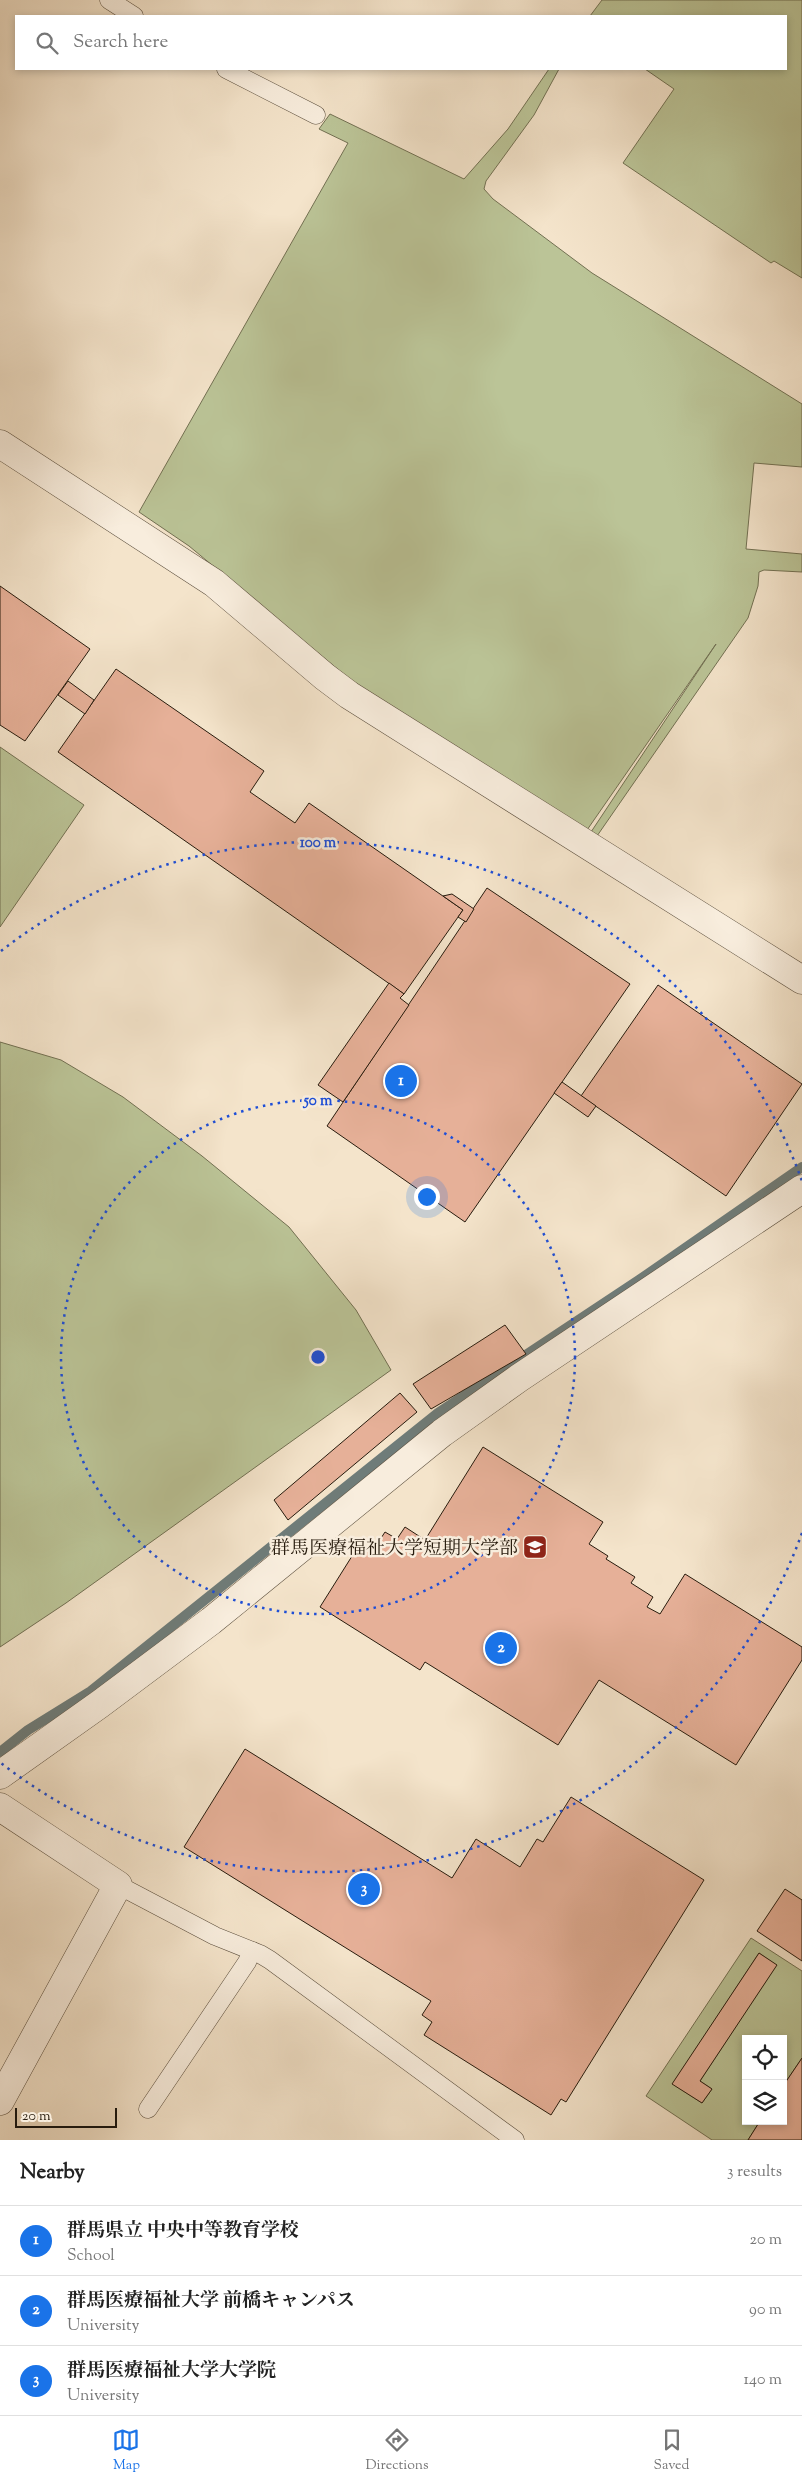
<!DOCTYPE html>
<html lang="en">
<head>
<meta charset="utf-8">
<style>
  :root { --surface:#fff; --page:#f2f2f2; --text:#222; --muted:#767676; --line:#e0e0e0; --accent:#1a73e8 }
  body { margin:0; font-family:"Sorts Mill Goudy","Noto Serif JP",serif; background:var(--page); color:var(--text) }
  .controls { position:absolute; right:15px; bottom:15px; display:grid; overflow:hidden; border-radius:0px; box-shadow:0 2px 8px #0003 }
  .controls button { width:45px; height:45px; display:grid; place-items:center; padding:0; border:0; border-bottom:1px solid var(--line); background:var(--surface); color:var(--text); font:25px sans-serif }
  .scale { position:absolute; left:15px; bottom:12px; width:102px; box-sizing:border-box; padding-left:5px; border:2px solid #281c0e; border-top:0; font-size:14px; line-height:18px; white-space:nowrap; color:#281c0e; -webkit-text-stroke:4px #f8eddd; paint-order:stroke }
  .you { position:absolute; left:426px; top:1196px; width:18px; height:18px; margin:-12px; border:4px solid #fff; border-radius:50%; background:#1a73e8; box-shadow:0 0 0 8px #1a73e833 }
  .badge { display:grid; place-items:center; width:32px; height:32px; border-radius:50%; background:var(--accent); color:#fff; font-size:16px; font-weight:700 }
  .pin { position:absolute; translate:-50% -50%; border:2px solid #fff; box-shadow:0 1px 5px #0006 }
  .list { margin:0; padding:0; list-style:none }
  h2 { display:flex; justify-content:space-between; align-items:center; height:65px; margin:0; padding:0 20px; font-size:21px }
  h2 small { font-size:16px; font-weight:400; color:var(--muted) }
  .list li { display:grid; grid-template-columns:32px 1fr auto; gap:15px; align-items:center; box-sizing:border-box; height:70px; padding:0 20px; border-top:1px solid var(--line) }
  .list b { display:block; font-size:19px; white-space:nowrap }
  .list p { margin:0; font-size:16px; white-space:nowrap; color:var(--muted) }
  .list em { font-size:16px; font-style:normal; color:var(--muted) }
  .icon { flex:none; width:28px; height:28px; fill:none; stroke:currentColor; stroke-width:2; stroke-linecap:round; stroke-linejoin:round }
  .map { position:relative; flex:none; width:802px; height:2140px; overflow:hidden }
  .search { position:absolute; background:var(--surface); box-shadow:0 2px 8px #0003; left:15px; right:15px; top:15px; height:55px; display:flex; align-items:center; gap:12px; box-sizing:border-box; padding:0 18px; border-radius:0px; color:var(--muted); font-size:19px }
  .sheet { height:275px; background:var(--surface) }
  nav { display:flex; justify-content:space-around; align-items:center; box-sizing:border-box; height:70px; border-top:1px solid var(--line); background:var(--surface); font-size:14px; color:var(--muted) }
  nav a { display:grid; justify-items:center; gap:2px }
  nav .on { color:var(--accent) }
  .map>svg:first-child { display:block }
</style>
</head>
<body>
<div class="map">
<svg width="802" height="2140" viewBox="0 0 802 2140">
  <rect width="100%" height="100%" fill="#f4e4cb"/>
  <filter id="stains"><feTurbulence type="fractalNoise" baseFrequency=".004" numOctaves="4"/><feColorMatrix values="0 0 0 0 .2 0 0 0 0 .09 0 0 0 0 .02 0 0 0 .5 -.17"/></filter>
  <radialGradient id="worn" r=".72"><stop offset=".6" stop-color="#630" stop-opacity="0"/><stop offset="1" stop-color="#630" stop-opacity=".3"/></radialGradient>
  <!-- green -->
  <g fill="#bbc497" stroke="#727052" fill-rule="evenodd">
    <path d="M602 0H802V278L774 261 771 263 623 163 674 89 645 69H786V16H590Z"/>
    <path d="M549 69H559L534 115 486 181 484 189 493 199 592 273 802 404V467L754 463 746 549 802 554V572L764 570 759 572 758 586 748 618 597 836 591 832 716 644 587 830 352 681 189 546 139 512 348 143 319 129 330 114 464 179 508 129Z"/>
    <path d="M0 747 84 805 0 927Z"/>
    <path d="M0 1042 61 1060 123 1097 202 1156 289 1227 356 1310 391 1370 66 1603 0 1647Z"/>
    <path d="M751 1938 802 1971V2058L783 2086V2039H746V2121H760L748 2140H712L646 2096ZM759 1953 776 1965 700 2081 712 2089 702 2103 673 2084Z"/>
  </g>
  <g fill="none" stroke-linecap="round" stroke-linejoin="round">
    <!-- stream -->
    <path stroke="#6f7c79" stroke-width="10" d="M0 1752 28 1730 91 1691 438 1413 639 1280 802 1167"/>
  </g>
  <!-- building -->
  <g fill="#e6b098" stroke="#281c0e">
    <path d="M0 586 90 649 25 741 0 725Z"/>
    <path d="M116 669 264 771 250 792 295 823 309 803 463 910 404 994 58 752Z"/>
    <path d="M68 681 94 700 85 714 58 695Z"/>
    <path d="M487 888 630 984 465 1222 327 1126Z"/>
    <path d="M452 894 474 909 466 922 458 917 463 910 443 896Z"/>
    <path d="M389 983 404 994 400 998 409 1005 343 1102 318 1085Z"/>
    <path d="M658 985 802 1084 726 1196 581 1096Z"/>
    <path d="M562 1082 596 1106 588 1117 554 1093Z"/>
    <path d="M505 1325 526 1354 431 1409 413 1384Z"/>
    <path d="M400 1393 417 1412 288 1520 274 1500Z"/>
    <path d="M483 1447 603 1522 589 1544 608 1556 606 1559 635 1577 631 1583 653 1597 647 1607 660 1614 685 1574 802 1647V1660L736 1765 599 1680 558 1745 425 1662 420 1670 320 1607 359 1545 372 1552 385 1532 397 1539 405 1527 425 1540Z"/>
    <path d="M245 1749 452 1878 476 1839 520 1867 537 1839 543 1842 571 1797 704 1880 566 2102 561 2099 551 2115 424 2035 432 2022 422 2015 431 2001 184 1847Z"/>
    <path d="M785 1889 802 1900V1961L757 1931Z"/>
    <path d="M759 1953 777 1965 700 2081 712 2089 702 2103 672 2084Z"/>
    <path d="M802 2058V2140H748L760 2121H783V2086Z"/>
  </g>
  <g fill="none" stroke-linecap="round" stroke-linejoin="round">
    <defs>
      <g id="lane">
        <path d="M109 0 134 16"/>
        <path d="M226 69 316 115"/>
        <path d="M118 1885 215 1936 260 1954 270 1960 515 2140"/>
        <path d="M148 2109 247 1962 252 1951"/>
      </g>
      <g id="street">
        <path d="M0 444 214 583 325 677 349 695 802 980"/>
        <path d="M0 1775 100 1704 211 1621 442 1433 519 1378 802 1189"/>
        <path d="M0 1807 118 1885 0 2101"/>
      </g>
    </defs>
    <!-- lane casing -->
    <use href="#lane" stroke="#5b4e3d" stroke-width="19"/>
    <!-- street casing -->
    <use href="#street" stroke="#5b4e3d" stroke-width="29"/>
    <!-- lane -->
    <use href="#lane" stroke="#f8eddd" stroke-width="18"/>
    <!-- street -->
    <use href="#street" stroke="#f8eddd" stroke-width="28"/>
  </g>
  <!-- distance rings -->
  <g fill="none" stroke="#1d4ed8" stroke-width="2.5" stroke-dasharray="2.5 5">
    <circle cx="318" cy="1357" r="257"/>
    <path d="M802 1533A515 515 0 0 1 1 1763M1 951A515 515 0 0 1 802 1181"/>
  </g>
  <!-- icons -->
  <defs>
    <symbol id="university-square" viewBox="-11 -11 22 22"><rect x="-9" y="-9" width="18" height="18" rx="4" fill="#8f2418" stroke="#f8eddd"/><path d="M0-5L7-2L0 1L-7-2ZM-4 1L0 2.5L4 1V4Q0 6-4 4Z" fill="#fff"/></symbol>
  </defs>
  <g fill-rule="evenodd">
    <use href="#university-square" x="521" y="1533" width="28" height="28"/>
  </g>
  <g text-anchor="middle" stroke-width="5" stroke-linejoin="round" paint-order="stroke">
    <!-- poi labels -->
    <g font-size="19" fill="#281c0e" stroke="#f8eddd" text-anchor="end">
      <text x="518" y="1554">群馬医療福祉大学短期大学部</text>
    </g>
  </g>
  <circle cx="318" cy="1357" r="8" fill="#1d4ed8" stroke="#f8eddd" stroke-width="2.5"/>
  <g font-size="15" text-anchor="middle" font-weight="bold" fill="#1d4ed8" stroke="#f8eddd" stroke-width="5" stroke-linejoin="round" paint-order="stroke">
    <text x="318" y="847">100 m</text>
    <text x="318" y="1105">50 m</text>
  </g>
  <rect width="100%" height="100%" filter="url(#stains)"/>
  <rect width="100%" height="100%" fill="url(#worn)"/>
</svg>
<div class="controls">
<button><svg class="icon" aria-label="locate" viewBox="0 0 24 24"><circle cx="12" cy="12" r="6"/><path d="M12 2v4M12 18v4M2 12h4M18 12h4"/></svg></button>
<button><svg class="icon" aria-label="layers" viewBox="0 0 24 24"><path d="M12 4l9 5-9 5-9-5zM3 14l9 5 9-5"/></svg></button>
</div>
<div class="scale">20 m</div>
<div class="you"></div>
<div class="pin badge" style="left:401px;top:1081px">1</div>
<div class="pin badge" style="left:501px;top:1648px">2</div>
<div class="pin badge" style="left:364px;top:1889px">3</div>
<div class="search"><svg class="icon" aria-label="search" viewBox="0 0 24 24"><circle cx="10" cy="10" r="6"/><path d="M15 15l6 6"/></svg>Search here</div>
</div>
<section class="sheet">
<h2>Nearby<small>3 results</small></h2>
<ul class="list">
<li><span class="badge">1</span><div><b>群馬県立 中央中等教育学校</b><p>School</p></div><em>20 m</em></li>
<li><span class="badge">2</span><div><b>群馬医療福祉大学 前橋キャンパス</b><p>University</p></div><em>90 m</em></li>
<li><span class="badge">3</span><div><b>群馬医療福祉大学大学院</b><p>University</p></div><em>140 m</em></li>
</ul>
</section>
<nav>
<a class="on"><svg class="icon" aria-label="map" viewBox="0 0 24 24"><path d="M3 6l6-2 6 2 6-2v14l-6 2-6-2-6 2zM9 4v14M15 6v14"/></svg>Map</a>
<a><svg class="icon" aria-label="directions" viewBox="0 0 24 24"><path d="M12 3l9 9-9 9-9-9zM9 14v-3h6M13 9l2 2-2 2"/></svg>Directions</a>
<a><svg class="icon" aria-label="saved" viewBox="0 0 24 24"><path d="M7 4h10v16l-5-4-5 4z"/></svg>Saved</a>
</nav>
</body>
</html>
